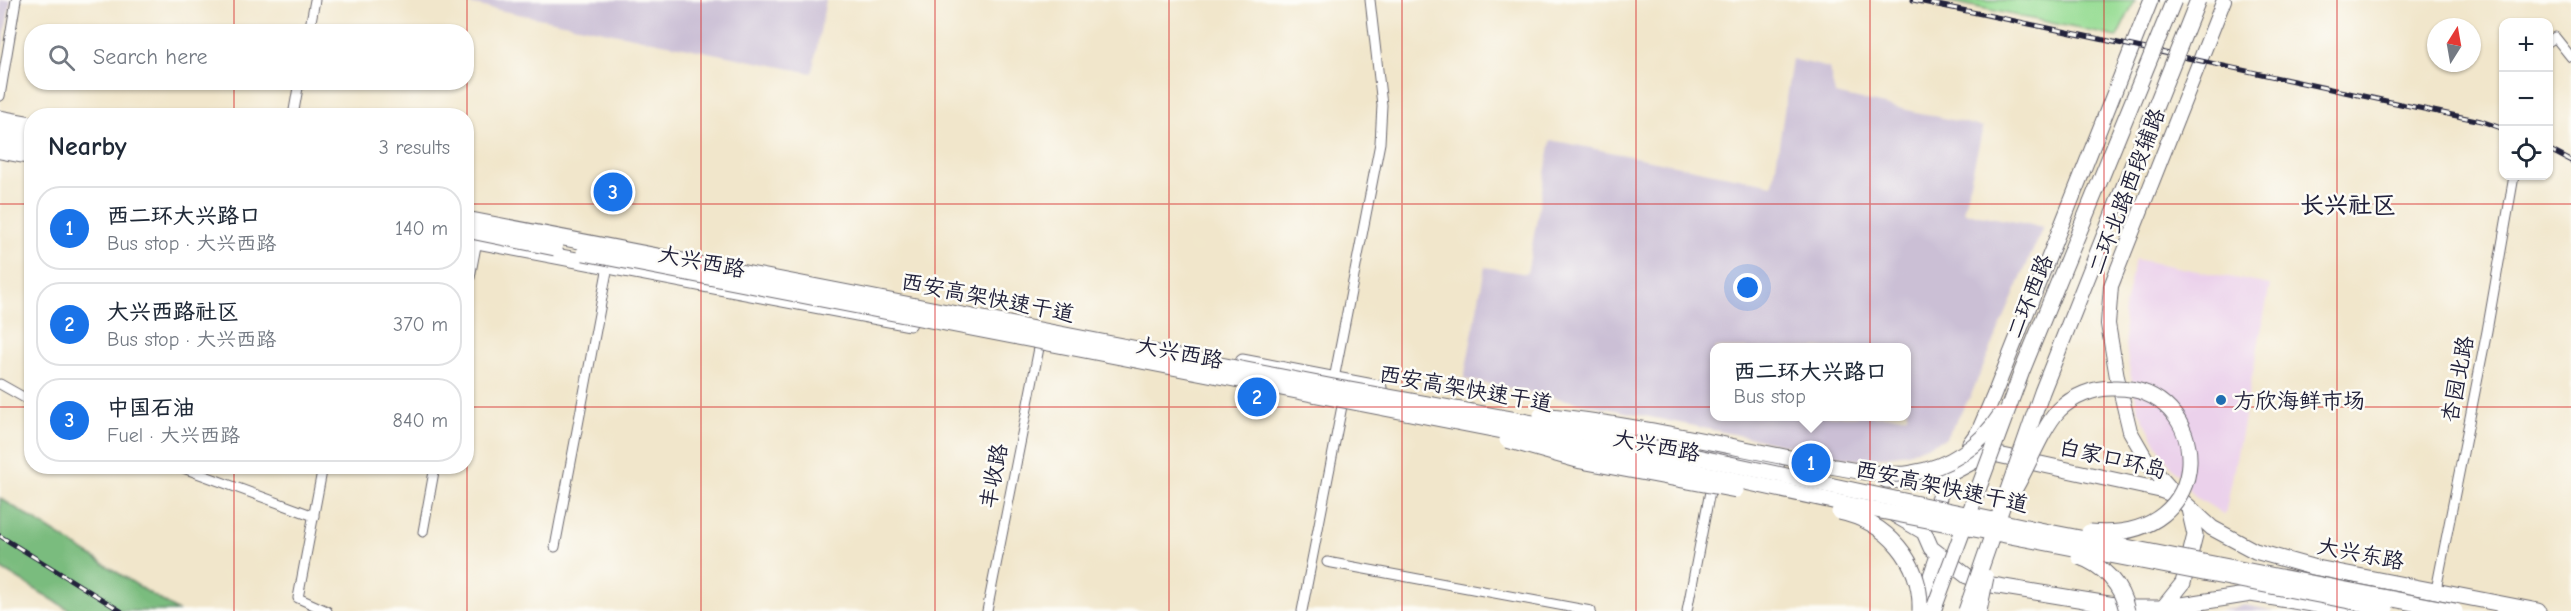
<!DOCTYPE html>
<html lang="en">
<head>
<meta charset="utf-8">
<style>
  :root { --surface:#fff; --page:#f6f6f7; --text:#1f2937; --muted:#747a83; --line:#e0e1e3; --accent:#1a73e8 }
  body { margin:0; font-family:"Comic Neue","LXGW WenKai TC",sans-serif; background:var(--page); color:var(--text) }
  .controls { position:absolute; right:18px; top:18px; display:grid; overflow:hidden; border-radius:12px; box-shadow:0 2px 4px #0004 }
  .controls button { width:54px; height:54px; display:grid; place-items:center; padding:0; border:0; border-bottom:2px solid var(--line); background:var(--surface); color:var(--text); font:30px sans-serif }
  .compass { position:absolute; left:2427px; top:18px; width:54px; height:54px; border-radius:50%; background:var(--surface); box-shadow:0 2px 4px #0004; rotate:11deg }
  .you { position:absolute; left:1748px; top:288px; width:21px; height:21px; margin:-15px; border:4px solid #fff; border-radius:50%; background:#1a73e8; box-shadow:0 0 0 9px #1a73e833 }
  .badge { display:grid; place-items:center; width:39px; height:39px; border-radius:50%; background:var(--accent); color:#fff; font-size:20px; font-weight:700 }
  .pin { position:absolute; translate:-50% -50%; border:3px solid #fff; box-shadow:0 2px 6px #0006 }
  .popup { position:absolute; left:1710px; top:343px; width:201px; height:78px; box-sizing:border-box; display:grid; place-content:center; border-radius:12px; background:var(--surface); filter:drop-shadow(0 2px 4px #0005); font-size:20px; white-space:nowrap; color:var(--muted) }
  .popup b { font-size:22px; color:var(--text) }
  .popup::after { content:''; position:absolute; left:50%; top:100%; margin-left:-12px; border:12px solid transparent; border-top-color:var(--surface) }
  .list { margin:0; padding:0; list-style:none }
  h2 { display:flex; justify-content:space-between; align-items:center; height:78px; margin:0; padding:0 24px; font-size:26px }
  h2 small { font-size:20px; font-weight:400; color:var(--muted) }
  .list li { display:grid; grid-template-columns:39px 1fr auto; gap:18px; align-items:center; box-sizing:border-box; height:84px; margin:0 12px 12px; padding:0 12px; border:2px solid var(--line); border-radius:24px }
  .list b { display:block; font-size:22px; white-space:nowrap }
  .list p { margin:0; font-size:20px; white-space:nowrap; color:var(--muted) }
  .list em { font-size:20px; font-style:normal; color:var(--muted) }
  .icon { flex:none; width:33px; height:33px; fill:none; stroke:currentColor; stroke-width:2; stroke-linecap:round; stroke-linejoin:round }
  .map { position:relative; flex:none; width:2571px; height:611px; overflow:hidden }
  .search { position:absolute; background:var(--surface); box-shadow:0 2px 4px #0004; left:24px; top:24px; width:450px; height:66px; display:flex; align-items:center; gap:15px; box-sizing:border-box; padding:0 21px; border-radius:24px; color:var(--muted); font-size:22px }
  .panel { position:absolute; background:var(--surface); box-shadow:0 2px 4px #0004; left:24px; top:108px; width:450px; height:366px; border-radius:24px }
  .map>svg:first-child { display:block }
</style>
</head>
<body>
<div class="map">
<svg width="2571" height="611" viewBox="0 0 2571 611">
  <rect width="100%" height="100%" fill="#fdfcf7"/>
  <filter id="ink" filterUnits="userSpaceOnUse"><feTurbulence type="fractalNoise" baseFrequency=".0167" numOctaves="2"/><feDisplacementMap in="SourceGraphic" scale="12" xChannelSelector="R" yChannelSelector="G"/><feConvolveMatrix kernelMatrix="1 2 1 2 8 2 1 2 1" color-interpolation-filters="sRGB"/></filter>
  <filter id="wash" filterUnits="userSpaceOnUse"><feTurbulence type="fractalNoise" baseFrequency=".008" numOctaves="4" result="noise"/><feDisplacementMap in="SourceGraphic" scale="24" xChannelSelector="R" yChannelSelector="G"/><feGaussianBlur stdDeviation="1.35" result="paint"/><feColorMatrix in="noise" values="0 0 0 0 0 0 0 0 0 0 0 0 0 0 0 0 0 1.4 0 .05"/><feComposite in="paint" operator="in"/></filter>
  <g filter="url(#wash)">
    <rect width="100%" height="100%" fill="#f1e6cb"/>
    <!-- built -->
    <path fill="#ebd1eb" d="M2135 259 2270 285 2225 515 2196 497 2162 454 2138 409 2128 362 2123 315Z"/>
    <!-- industrial -->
    <g fill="#cbbfd5" fill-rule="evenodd">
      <path d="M0 0H11L0 59Z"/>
      <path d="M449 0H826L812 73Z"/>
      <path d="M1792 59 1829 68 1835 94 1983 127 1963 212 2043 227 1970 397 1945 439 1908 453 1859 460 1464 379 1485 267 1527 274 1551 140 1773 185ZM1715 348H1907V416H1715Z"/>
      <path d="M2245 605 2274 611H2219Z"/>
    </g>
    <!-- green -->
    <path fill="#99dd95" stroke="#5e8068" stroke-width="1.5" d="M1943 0H2135L2117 37Z"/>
    <!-- forest -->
    <path fill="#7abc7e" stroke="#4e6f5c" stroke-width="1.5" d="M0 498 178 611H71L0 568Z"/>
  </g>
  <g filter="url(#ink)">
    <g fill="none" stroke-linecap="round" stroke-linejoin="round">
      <defs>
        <g id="minor">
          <path d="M309 32 315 0"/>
          <path d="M2548 42 2555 37 2571 57"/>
          <path d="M0 96 16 0"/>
          <path d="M293 116 299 82"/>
          <path d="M466 298 477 241"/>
          <path d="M1334 379 1380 143 1382 105 1370 0"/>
          <path d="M0 384 32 402"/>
          <path d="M178 466 314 516"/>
          <path d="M323 466 298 598 327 611"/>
          <path d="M423 532 435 466"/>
          <path d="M555 547 608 266"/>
          <path d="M1327 562 1591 611"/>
          <path d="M2436 590 2487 331 2514 176"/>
          <path d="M987 611 1039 348"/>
          <path d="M1302 611 1342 406"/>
          <path d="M1687 611 1712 481"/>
        </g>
        <g id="secondary">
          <path d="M1969 444 1979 430 1994 395 2151 0"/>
          <path d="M2177 496 2149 464 2130 431 2117 377 2108 324 2111 286 2224 0"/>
          <path d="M1920 606 1938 554"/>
        </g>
        <g id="primary">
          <path d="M0 118 32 124"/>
          <path d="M0 151 32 157"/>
          <path d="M466 239 909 323"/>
          <path d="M1243 362 1379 388"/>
          <path d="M1653 441 1777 463"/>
          <path d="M1886 480 1912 481 1946 476 1989 453 2160 490 2177 496 2212 528 2255 551 2312 567 2538 611"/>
          <path d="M1895 515 1924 532 1931 548 1967 576 1992 585 2133 608H2163L2251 594 2352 611"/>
          <path d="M1932 519 1946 476"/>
          <path d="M2163 608 2183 583 2195 535 2189 509"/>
        </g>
        <g id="trunk">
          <path d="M0 127 32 133"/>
          <path d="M0 139 32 145"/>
        </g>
      </defs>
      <!-- minor casing -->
      <use href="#minor" stroke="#6a676d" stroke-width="11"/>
      <!-- secondary casing -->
      <use href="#secondary" stroke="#6a676d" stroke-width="16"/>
      <!-- primary casing -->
      <use href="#primary" stroke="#6a676d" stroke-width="17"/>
      <!-- trunk casing -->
      <use href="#trunk" stroke="#6a676d" stroke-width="17"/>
      <!-- minor -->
      <use href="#minor" stroke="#fff" stroke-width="9"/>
      <!-- secondary -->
      <use href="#secondary" stroke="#fff" stroke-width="14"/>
      <!-- primary -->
      <use href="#primary" stroke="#fff" stroke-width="15"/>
      <!-- trunk -->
      <use href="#trunk" stroke="#fff" stroke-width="15"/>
      <defs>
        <g id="rail">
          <path d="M1913 0C2103 38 2292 82 2481 121L2504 129"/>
          <path d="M2548 149 2571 161"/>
          <path d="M0 536 121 611"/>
        </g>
      </defs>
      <!-- rail casing -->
      <use href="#rail" stroke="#22223b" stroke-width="5"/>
      <!-- rail -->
      <use href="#rail" stroke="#fdfcf7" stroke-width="3" stroke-dasharray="9" stroke-linecap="butt"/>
      <defs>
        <g id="trunk-bridge">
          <path d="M466 219 1339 388 1561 428 2054 533 2455 611"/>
          <path d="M466 230 555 248"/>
          <path d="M584 253 1555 441 1865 508 2386 608"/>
          <path d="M1541 415C1623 423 1704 441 1785 457 1818 463 1881 479 1912 473 1949 467 1981 446 2001 414"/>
          <path d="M1507 440 1581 461 1736 490"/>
          <path d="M2014 490C2028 467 2042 428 2059 410 2073 396 2094 388 2112 388 2214 383 2223 545 2089 532"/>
          <path d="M1839 512C1887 522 1922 561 1920 611"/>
          <path d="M2079 557C2103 565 2122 585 2127 611"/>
          <path d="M1933 611 2022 371 2174 0"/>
          <path d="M1966 611 2042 392 2198 0"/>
          <path d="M1979 611 1986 577"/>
        </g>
      </defs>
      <!-- trunk-bridge casing -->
      <use href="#trunk-bridge" stroke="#6a676d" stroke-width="17" stroke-linecap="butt"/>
      <!-- trunk-bridge -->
      <use href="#trunk-bridge" stroke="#fff" stroke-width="15"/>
    </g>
  </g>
  <!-- grid -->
  <path fill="none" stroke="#d62828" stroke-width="1.5" stroke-opacity="0.55" d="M234 0V32M467 0V611M701 0V611M935 0V611M1169 0V611M1402 0V611M1636 0V611M1870 0V611M2104 0V611M2337 0V611M234 82V116M0 204H32M466 204H2571M0 407H32M466 407H2571M234 466V611"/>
  <!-- markers -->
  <circle fill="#1f6fb2" stroke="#fdfcf7" stroke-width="2" cx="2221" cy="400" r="6"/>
  <g text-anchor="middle" stroke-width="5" stroke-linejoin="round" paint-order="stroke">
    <!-- street labels -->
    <g font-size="22" fill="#22223b" stroke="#fdfcf7">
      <text transform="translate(2126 191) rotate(-69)" y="8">二环北路西段辅路</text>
      <text transform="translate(702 261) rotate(11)" y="8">大兴西路</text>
      <text transform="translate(2029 296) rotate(-68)" y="8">二环西路</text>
      <text transform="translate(988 297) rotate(11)" y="8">西安高架快速干道</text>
      <text transform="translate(1180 352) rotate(11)" y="8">大兴西路</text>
      <text transform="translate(2457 379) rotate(-79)" y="8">杏园北路</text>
      <text transform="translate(1466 388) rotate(10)" y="8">西安高架快速干道</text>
      <text transform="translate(1657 445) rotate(11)" y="8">大兴西路</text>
      <text transform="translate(2113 458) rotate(13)" y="8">白家口环岛</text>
      <text transform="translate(993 476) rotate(-79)" y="8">丰收路</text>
      <text transform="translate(1942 486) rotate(12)" y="8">西安高架快速干道</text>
      <text transform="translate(2361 553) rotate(11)" y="8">大兴东路</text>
    </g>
    <!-- poi labels -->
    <g font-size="22" fill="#22223b" stroke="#fdfcf7" text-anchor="start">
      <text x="2233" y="408">方欣海鲜市场</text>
    </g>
    <!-- neighbourhood labels -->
    <g font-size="24" font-weight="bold" fill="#22223b" stroke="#fdfcf7">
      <text x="2348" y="213">长兴社区</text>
    </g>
  </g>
</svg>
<div class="controls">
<button>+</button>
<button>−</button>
<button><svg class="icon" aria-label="locate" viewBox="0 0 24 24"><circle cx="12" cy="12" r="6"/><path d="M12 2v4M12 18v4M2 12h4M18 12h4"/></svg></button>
</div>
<svg class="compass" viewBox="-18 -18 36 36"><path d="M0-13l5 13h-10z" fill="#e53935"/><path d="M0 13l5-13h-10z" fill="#747a83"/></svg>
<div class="you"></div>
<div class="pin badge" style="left:1811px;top:463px">1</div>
<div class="popup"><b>西二环大兴路口</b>Bus stop</div>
<div class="pin badge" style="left:1257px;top:397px">2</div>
<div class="pin badge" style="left:613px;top:192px">3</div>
<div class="search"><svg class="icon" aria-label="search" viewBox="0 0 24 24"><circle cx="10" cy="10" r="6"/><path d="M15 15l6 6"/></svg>Search here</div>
<section class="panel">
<h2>Nearby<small>3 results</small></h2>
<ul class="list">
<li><span class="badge">1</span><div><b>西二环大兴路口</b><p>Bus stop · 大兴西路</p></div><em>140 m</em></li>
<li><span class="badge">2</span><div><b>大兴西路社区</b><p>Bus stop · 大兴西路</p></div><em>370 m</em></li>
<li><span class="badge">3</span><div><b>中国石油</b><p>Fuel · 大兴西路</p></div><em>840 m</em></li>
</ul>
</section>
</div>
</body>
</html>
